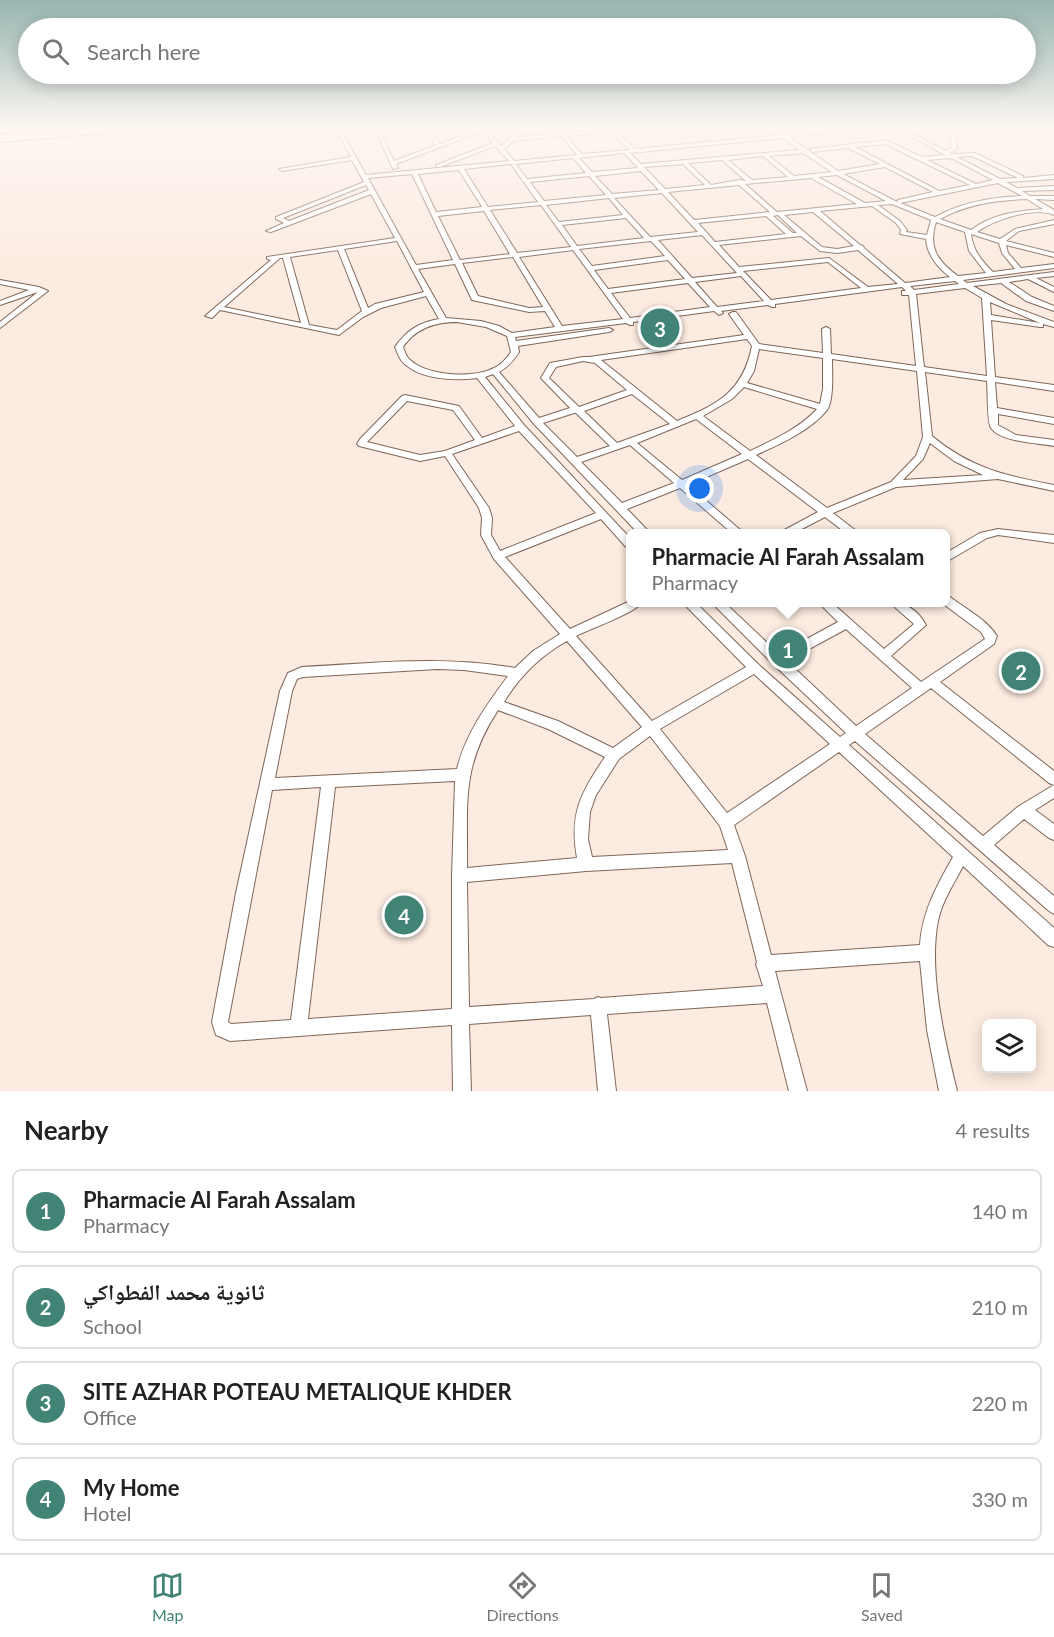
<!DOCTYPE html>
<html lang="en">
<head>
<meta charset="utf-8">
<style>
  :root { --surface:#fff; --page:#f2f2f2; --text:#222; --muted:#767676; --line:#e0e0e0; --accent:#418476 }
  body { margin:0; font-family:Lato,"Noto Naskh Arabic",sans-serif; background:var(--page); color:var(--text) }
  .controls { position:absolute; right:18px; bottom:18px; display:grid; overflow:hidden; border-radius:9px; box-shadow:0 3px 15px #0003 }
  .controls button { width:54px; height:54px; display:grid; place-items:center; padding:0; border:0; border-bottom:2px solid var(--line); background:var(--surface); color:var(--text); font:30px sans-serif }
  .you { position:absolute; left:700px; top:489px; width:21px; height:21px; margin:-15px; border:4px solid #fff; border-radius:50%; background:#1a73e8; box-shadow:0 0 0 9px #1a73e833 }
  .badge { display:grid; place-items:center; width:39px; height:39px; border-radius:50%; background:var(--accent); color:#fff; font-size:20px; font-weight:700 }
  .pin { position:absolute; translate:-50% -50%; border:3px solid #fff; box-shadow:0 2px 6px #0006 }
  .popup { position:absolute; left:626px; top:529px; width:324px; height:78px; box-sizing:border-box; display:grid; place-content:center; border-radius:9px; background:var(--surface); filter:drop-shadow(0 2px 4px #0005); font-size:20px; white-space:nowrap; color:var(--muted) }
  .popup b { font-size:22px; color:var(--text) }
  .popup::after { content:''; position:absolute; left:50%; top:100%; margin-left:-12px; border:12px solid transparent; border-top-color:var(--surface) }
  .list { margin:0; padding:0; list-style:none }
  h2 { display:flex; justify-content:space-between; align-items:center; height:78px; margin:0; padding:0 24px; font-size:26px }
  h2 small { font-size:20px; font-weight:400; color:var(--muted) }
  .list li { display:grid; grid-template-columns:39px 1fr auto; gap:18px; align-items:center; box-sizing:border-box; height:84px; margin:0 12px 12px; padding:0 12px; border:2px solid var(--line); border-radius:9px }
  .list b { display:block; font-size:22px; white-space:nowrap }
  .list p { margin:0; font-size:20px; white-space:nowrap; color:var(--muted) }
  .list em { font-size:20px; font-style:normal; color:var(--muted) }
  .icon { flex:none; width:33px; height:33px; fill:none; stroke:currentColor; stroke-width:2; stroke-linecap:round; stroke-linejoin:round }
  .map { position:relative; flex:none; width:1054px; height:1091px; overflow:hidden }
  .search { position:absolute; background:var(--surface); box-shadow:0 3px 15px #0003; left:18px; right:18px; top:18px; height:66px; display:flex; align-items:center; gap:15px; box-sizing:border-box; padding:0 21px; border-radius:33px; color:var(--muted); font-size:22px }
  .sheet { height:462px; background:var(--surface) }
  nav { display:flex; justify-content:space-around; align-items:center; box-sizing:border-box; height:84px; border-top:2px solid var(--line); background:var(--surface); font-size:16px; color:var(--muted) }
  nav a { display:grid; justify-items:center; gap:3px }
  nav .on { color:var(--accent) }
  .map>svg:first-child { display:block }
</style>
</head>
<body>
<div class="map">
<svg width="1054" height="1091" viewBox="0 0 1054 1091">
  <rect width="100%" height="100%" fill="#fbebe0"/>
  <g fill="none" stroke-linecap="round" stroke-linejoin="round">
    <defs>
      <g id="street">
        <path d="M29 127H41L0 133V129Z"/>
        <path d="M161 127H177L0 142V138Z"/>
        <path d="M335 127H339L366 175 509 161 495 146 440 167H436V165L493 143 483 131 396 164 398 168 393 169 374 127H378L394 161 436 145 425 127H429L440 144 481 129 480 127H484L501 146 512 136 503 127H508L515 131 517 137 612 128 656 127 654 128 617 132 635 149 779 135 768 127H773L785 135 883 127 881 128 789 137 838 171 880 164 848 148 812 152 810 149 886 140 922 157 945 155 894 127H899L946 151 951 148 950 127H954L957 149 950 153 952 154 975 153 1023 176V178L1054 175V179L1006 182 1017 188 1054 186V190L1022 191 1030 196H1054V200L1035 199 1054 210V215C1034 206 994 220 977 232L1000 239 1015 229 1054 220V224L1019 231 1006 241 1054 253V257L1006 245 1008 253 1021 268 1054 264V268L963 280 967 283 1054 272V276L1036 278 1054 287V292L1028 279 1009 282 1032 297 1054 306V311L1026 301 1001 283 973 286 1006 304 1054 322V327L1043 324V327H1040L991 320 995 377 1054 385V391L995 382 997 408 1054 418V424L998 414V425L1016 435 1054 440V446C1038 443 1000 442 991 428 987 422 988 391 987 381L925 372 932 436C970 468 1006 476 1054 485V491L998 479 896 487 833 513 860 534H847L825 517 792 534H777L818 512 748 459 688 485 745 534H733L680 488 627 509 651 534H639L534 424 493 374 485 377 524 425 630 538V548L626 547 601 519 505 557 570 629 630 601V602H643C631 615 594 627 576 636L652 721 746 667 682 602H695L759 665 840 737 846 733 773 664 711 602H724L779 654 838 622 818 602H831L884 649 914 624 889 602C905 602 918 610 926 625L891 656 921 682 985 639 981 632 942 603 946 602V596L950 597C966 609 986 619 997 636L994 644 940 682 1054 771V798L1035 810 1054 824V840L1049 838 1024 819 994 845 1054 896V914L1049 911 855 741 849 745 1054 928V947L1048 945 963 866C954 884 942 901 938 921 928 971 945 1042 957 1091H939L927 1030 920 961 775 971 807 1091H789L767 1003 607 1014 616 1091H598L591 1015 469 1024 471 1091H453L452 1025 230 1041 216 1035 212 1022 236 893 280 691 288 673 302 667C374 663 444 655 515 668L533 651 560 634 494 559 481 535 482 518 479 508 445 456 420 461 359 446 357 444 360 439 402 396 405 395 459 406 482 438 515 426 477 378C454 381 417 380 401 360 398 356 397 351 395 347 406 331 419 322 439 319L426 296 381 308 363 317 339 335 220 310 212 318 205 316 271 260 267 259V257L395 238 371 194 271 232 266 231 284 223 276 219V217L364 182 352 160 282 171 279 169 351 157ZM611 132 630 150 582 154 566 136ZM561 136 577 155 514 161 504 149 513 141ZM783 138 799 150 641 164 630 153ZM885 144 970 185 939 191 855 147ZM624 153 638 168 592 172 579 158ZM803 153 832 172 794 176 769 156ZM763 156 788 177 752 180 728 160ZM972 156 1018 178 1000 179 957 157ZM573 158 586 173 527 179 516 164ZM951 158 993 180 976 184 927 160ZM722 160 746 181 739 180 711 185 688 163ZM511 164 538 202 488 207 464 169ZM683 164 705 185 665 189 644 167ZM885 167 933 192 898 200 897 202 843 174ZM459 170 482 207 436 212 418 174ZM641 171 659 190 612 194 595 176ZM412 174 453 260 416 265 368 178ZM837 175 886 201 865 203 818 177ZM589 176 606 195 544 201 530 182ZM811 178 857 204 777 212 745 184ZM998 183 1022 196C991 197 962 202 935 217L900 203ZM366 185 369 190 289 221 283 218ZM739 185 770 212 694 220 668 192ZM662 193 698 232 650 237 614 198ZM609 198 623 215 559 222 546 205ZM1027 199 1043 209C1017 211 992 214 971 230L940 219C967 204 997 200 1027 199ZM892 204 931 220 927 235 906 232 907 230 900 221 878 205ZM541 205 571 247 517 253 490 210ZM872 206 896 223 901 230 900 234 926 239C927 255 938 268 950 277L905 283 864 248 863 246 860 245 820 211ZM484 211 510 254 460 260 438 216ZM813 212 854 246 837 249 822 247 784 215ZM778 215 797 233H793L773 216ZM766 216 786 234 715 242 698 223ZM626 218 644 238 577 246 562 225ZM936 222 965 232 969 251 986 273 958 276C937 261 928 247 936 222ZM971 234 999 243 1002 253 1015 269 993 272C982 261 973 251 971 234ZM702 235 737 273 692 278 658 240ZM801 236 820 251 837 253 858 250 898 284 868 287 829 258 739 267 719 245ZM397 241 424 292 375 304 368 308 344 249ZM651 241 665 256 592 266 579 249ZM338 250 362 311 337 330 309 325 290 257ZM573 250 623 319 562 326 519 257ZM513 257 543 307 529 308 478 296 462 263ZM280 258H283L301 323 224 307ZM668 260 685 279 608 289 594 270ZM828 262 861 288 771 300 743 271ZM455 264 472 300 529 312 545 311 555 327 512 333 499 326 481 321 446 318 418 269ZM741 276 764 301 717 307 695 282ZM955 281 959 284 914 290 910 286ZM688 283 710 307 630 318 611 293ZM902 287 906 291H902V295H909L916 366 831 354 830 329 826 327 822 329 823 353 759 344 736 312H733L729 314 744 335 589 357H583L550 363 541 378 570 408 539 418 499 372C508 367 514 360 519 352L518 346 609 332 613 330 609 328 516 341 515 337 626 323 630 325H633V322L714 311 719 315 723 313 721 311 768 305 772 307H775V304ZM965 288 982 298 987 376 924 367 916 294ZM990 302 1040 323 991 315ZM457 322 486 327 507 336 511 352C507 358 501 365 494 368 473 379 426 376 409 359 406 356 405 352 403 347 416 328 435 322 457 322ZM747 339 752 346C743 392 717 405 677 421L601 360ZM759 349 823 358V389L820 404 747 383 754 371ZM832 359 917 371 923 437 916 456 891 482 827 508 756 455C780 444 810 431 827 410 834 400 832 372 832 359ZM583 361 595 363 627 390 579 407 549 378 556 367ZM744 387 817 409C800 428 773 440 750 451L703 416 732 399ZM632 394 670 424 617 443 584 411ZM407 401 453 410 475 440 445 451 420 455 367 442ZM574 413H576L610 446 577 457 543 423ZM696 419 742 454 682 480 637 443ZM519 431 596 513 500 551 491 535 492 518 489 508 452 454ZM930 443 954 461 983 475 903 480 923 459ZM630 445 674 483 622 503 581 462ZM846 629 912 688 856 726 787 661ZM567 641 642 727 613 748 558 721 504 702C520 676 540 656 567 641ZM437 669 464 670 508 676C487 704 465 735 457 769L275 778 292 691 297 679 303 677ZM754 674 830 744 727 813 660 729ZM931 688 1049 783 1054 785 1019 806 983 836 865 734ZM498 710 548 729 605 757C581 793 569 813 577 858L467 868C468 803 460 769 498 710ZM650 736 720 826 728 850 592 857 588 839 590 812 596 795 619 759ZM839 752 953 857C937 885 922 912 920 945L771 955 745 856 734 825ZM455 781 452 876V1009L308 1019 335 787ZM321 787 291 1020 231 1024 228 1022 272 790ZM732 863 757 962 756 964 763 986 601 998 598 997 594 999 469 1007 467 882 586 871Z"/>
        <path d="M0 280 39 287 48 291 0 328V322L38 292 0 305V301L29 290 0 284Z"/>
        <path d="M998 529 1054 535V543L998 535 987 538 946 562V553L980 533Z"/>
      </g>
      <path id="secondary" d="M113 127H140L136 129 0 139V135Z"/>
    </defs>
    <!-- street casing -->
    <use href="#street" stroke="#7f6758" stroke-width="2"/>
    <!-- secondary casing -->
    <use href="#secondary" stroke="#7f6758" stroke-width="1"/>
    <!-- street -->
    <use href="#street" fill="#fff" fill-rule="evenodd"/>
    <!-- secondary -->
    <use href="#secondary" fill="#fff" fill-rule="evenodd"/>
  </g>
  <!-- sky -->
  <linearGradient id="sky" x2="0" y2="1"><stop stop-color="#97b5b0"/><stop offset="0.46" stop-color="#fdf6f1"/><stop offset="1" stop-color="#fdf6f1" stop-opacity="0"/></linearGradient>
  <rect width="1054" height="279" fill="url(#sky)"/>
</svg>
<div class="controls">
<button><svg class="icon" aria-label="layers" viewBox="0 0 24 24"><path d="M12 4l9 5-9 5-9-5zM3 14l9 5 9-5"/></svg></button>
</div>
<div class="you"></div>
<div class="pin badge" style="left:788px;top:649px">1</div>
<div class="popup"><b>Pharmacie Al Farah Assalam</b>Pharmacy</div>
<div class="pin badge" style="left:1021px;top:671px">2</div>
<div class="pin badge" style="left:660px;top:328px">3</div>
<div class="pin badge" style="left:404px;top:915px">4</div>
<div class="search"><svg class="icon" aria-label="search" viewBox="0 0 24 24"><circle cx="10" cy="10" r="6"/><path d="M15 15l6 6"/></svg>Search here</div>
</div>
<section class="sheet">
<h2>Nearby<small>4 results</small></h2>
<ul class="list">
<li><span class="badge">1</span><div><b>Pharmacie Al Farah Assalam</b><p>Pharmacy</p></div><em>140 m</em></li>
<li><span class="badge">2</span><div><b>ثانوية محمد الفطواكي</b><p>School</p></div><em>210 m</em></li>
<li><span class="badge">3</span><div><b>SITE AZHAR POTEAU METALIQUE KHDER</b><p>Office</p></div><em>220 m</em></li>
<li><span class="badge">4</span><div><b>My Home</b><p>Hotel</p></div><em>330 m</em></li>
</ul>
</section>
<nav>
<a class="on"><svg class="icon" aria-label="map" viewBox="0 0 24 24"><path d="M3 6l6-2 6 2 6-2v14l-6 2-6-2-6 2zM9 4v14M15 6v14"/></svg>Map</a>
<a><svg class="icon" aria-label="directions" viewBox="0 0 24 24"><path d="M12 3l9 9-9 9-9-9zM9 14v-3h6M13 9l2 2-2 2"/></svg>Directions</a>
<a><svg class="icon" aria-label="saved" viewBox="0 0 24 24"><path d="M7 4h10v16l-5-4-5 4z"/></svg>Saved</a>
</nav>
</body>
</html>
